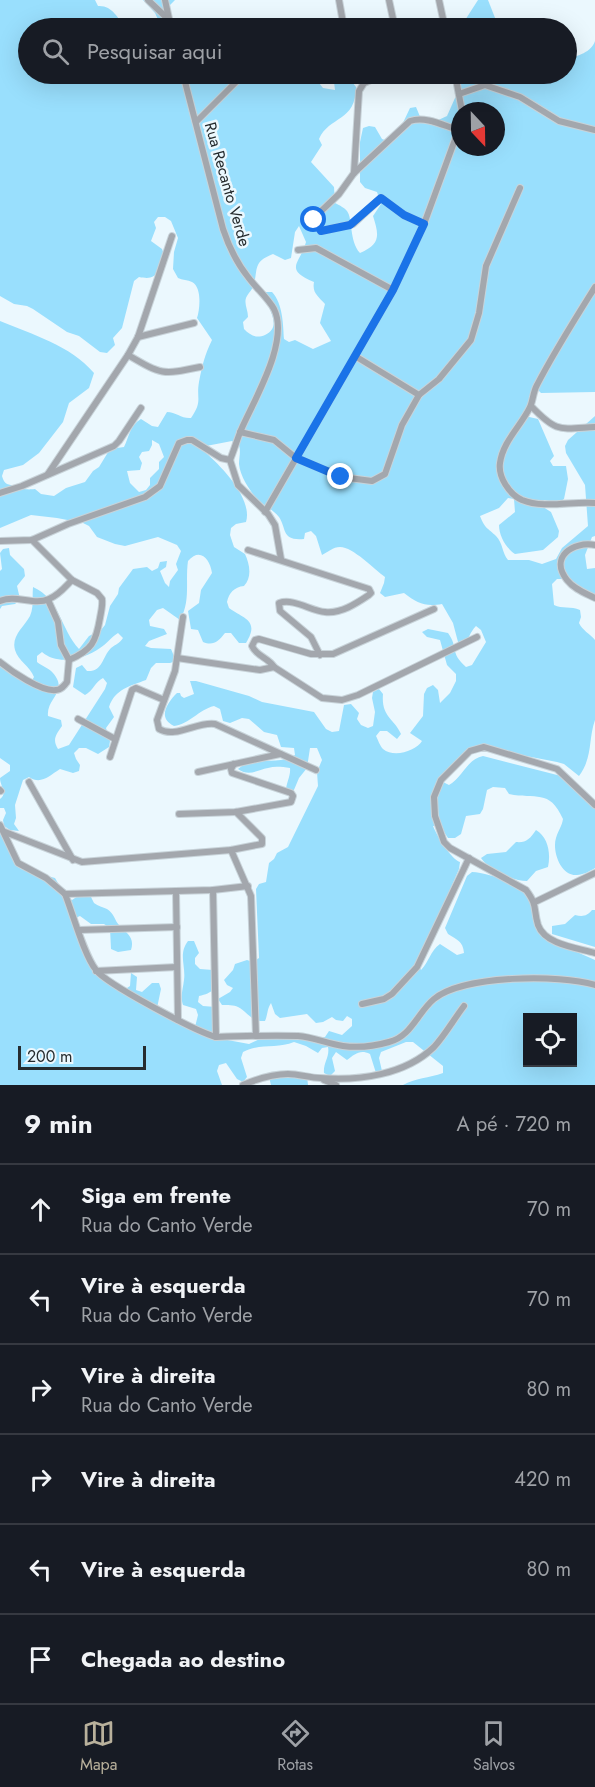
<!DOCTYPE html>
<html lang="pt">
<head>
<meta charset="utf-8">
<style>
  :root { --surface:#171b24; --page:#20242c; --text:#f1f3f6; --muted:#9ea1a6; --line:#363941; --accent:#b9b19c }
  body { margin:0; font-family:Jost,sans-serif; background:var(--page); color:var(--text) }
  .controls { position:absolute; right:18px; bottom:18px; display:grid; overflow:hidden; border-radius:0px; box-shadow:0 6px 24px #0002 }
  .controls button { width:54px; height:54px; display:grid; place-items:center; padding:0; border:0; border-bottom:2px solid var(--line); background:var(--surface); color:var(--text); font:30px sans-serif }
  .compass { position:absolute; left:451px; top:102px; width:54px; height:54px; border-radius:50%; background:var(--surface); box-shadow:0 6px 24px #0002; rotate:158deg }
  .scale { position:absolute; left:18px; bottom:15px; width:128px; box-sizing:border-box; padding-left:6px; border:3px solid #262c2f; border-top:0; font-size:16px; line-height:21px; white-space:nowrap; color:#262c2f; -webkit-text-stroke:4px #ebf8fe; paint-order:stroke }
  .stop { position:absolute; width:18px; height:18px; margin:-14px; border:4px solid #1a73e8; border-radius:50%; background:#fff }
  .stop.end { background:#1a73e8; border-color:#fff; box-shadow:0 2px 6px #0008 }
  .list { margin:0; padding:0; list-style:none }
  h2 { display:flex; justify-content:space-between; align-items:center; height:78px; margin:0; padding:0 24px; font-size:26px }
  h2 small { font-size:20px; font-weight:400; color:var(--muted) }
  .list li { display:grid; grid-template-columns:39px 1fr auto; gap:18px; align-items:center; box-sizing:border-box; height:90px; padding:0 24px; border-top:2px solid var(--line) }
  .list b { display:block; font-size:22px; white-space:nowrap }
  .list p { margin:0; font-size:20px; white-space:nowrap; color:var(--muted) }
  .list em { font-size:20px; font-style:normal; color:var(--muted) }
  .icon { flex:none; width:33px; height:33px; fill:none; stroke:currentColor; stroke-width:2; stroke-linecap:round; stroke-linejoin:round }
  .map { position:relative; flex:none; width:595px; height:1085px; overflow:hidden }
  .search { position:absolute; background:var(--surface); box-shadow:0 6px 24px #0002; left:18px; right:18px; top:18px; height:66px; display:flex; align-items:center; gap:15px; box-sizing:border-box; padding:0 21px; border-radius:33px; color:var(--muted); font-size:22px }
  .sheet { height:618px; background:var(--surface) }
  nav { display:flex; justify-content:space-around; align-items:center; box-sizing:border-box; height:84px; border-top:2px solid var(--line); background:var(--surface); font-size:16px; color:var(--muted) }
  nav a { display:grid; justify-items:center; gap:3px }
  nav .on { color:var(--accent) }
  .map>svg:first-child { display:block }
</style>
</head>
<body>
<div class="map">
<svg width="595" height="1085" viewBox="0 0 595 1085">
  <rect width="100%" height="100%" fill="#ebf8fe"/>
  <!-- green -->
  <g fill="#99dffd" fill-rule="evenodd">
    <path d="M0 0H95L98 6C112 5 118 18 125 28H28V74H219L226 84 245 80 250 74H312L323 88 335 90 333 74H346L356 87C356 122 329 116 319 139L322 145 311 162 334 187 335 203C339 205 345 208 347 211 353 219 349 241 360 253 381 244 379 235 373 216L381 204 377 192 365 188 360 182V142L363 128 369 126 375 127 382 139 388 141 401 127 410 108 416 107 421 119 434 122 447 116 455 98 460 94 458 74H566L567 60C578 55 591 53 595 41V392L541 393 537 389 525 416 538 419 554 456 550 461 553 466H566L568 479 564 499 558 503 544 500 540 505 551 512 559 531 558 537 543 550 515 554C506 548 499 536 499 525L515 512 514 499 508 498 499 508 480 516C485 529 488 528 496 536 503 543 502 553 508 560H529L542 564 556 559 562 548 588 526 585 485 566 453 565 446 568 440 595 416V536L592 537 585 555 587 569 595 568V600L564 579H557L552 584 554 605C562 609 571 606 580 610L581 617 579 623C582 630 590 634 595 640V720C588 740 593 757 579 776L564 764 557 762 505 752 485 750 471 752 443 782 449 785C463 777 467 759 483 756L565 777 595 806V868C590 871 583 875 577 875 560 876 552 850 556 838 558 831 562 826 563 819 549 788 536 800 509 794L505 788 493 787 487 790 483 809 480 814 466 816 461 834 455 838H448L440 826H433C437 836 451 859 460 862L459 869 418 964 421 970C429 962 430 951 440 944L457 955 464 953C463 941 457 940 448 934L445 928 467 876 472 872C489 873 523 884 531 901 536 913 535 926 543 937L595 960V1085H403C415 1078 429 1078 443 1073V1066L413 1042H406L381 1052 379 1058 382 1071 376 1073 370 1054C360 1049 355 1054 347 1060L336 1052 332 1058 335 1071 330 1076 324 1073C323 1063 330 1057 328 1047L322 1048 318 1053 306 1046 294 1042C277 1049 259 1043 243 1052L241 1058 247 1077 243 1082 237 1079 226 1063 219 1065 217 1071 222 1085H0V830L16 865 21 869 55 878 66 897 72 900 78 896 91 897 94 903C98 906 103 907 107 909 114 913 115 921 119 925 127 934 135 937 131 950L118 952 111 949 110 928 104 924H91L80 916 73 919 93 967 124 990 130 986 131 973 137 977 136 990 142 992 152 983H159L161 989 157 1008 168 1018 188 1029 195 1027 198 1015 196 1009 183 1005C180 996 183 989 184 980 186 966 178 954 188 941H194L199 953 195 958V964L200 969 213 970 218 975C216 989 213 993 199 996L198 1002 203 1006 216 1007 219 1014 218 1033 222 1039 249 1044 268 1035 281 1036 293 1032 319 1038 325 1037 329 1031 342 1035 352 1026V1019L347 1016 343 1021 336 1020 332 1017 323 1022 316 1023 307 1014 280 1018 275 1014 271 1003C267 1009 268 1014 265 1021 251 1022 249 1013 238 1007 234 1005 227 1005 222 1005L218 999 230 992 233 988 227 985 224 980 233 970 235 964 247 960 253 962 259 958 256 889 259 884 266 882 269 863 274 859 277 853 288 847 318 786 317 772 322 760 317 748H310L307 768 299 778 291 797 286 794C285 784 291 777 290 768 282 767 275 766 268 768 257 770 249 777 238 769 254 755 279 766 295 755L294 748 281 747 277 735 264 732 249 719 242 718 230 723 223 721 220 709 214 706C198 710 190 724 174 726 157 718 167 703 177 693H180L181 696 184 698 194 694 190 681H196L249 696 262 702 314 712 326 729 332 732 339 731 344 705 351 704 359 713 357 719 361 725 368 728 373 726 375 712 372 698 373 692 379 689 383 694C381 717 394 718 401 734L397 739 387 731H380L376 736C378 740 380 746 383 749 394 758 416 751 422 741L410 733 423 716 424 694 427 688 433 685 438 690 440 703 450 693 456 681V674L447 665 440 640 427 637 422 632 428 629 448 633C459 648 449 652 466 667L472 665 486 642 481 630 476 626C470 632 469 639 463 646L458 642 453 623 442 604C425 607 417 603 404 593L385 597 380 593 384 583 385 577C374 569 353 547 340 547 333 547 328 552 322 555L316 536 311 531 305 533 304 539C281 541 287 529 279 517 273 509 262 505 256 498 249 489 240 476 239 464 239 457 241 452 239 445L232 441 206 446V453C222 467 253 499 246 522L236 524 231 528 230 535 234 547 245 554C250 565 252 577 244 586 234 587 229 593 227 602L229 608C244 619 260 620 246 643H239L231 633H225C218 642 213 646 203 642L198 630 191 629 188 611 199 603 201 590 212 573C210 559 200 547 188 561 185 582 191 601 180 620L163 608 157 610 149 620 150 626 164 629 167 634 149 641 145 646 151 648 171 649 176 661 170 663H156L151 668 146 680C130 686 115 689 109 707L114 717 106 728 110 741 109 747 98 754 86 748H79L74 753 76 759 80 765 79 771 73 773 60 769C49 776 41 785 29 777L23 780 15 805 16 818 14 824 19 831 10 830 4 826 3 820 6 813 4 808H0V799C8 793 0 786 0 778L10 771V765L0 758V662L31 682 34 677C30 666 18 661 15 650 11 636 24 627 30 616 34 607 32 597 33 587 60 599 61 630 79 649L89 636 101 630 105 625 110 606 118 594 119 588 133 569 147 567 152 571 158 568 160 562 167 561 166 567 160 571 165 583 169 587 170 581 178 570 176 564 181 551 177 545 158 537 125 546 115 544 97 537 89 526 83 523 57 518 31 515 0 528V321C33 335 70 345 94 373L89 388 69 403 63 422 39 453 23 465 4 470 2 476C5 486 8 484 16 486 25 489 25 490 35 489L41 494 54 496 66 488 85 482 93 471 99 467 110 449 124 447C129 437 130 425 141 419L152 426 158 427 167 412C176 412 182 419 191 418 203 401 196 399 199 382 202 366 205 354 212 340L197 318C200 309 202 287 192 282 188 280 182 280 178 278L173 269 174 252 178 238 171 221 165 217H158L154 222 156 228 151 241 162 249 167 262C154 271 159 281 139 277L134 281 122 328 113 338 115 345 107 353 100 352 79 336 67 332 33 309 27 306 14 304 0 296ZM460 111H496V147H460ZM299 226 306 242C300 264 283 269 314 282 312 293 318 296 325 304L320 323 331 341 313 349 295 340 289 342 284 339C283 324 283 304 272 292H266C264 307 285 325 265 335 256 339 250 335 244 329L243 322 248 317C248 310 244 304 246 298 248 293 253 289 254 285 258 268 253 262 273 254L285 260 291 258 295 232ZM152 440 159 444 164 457 159 462V469L150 478V485L146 490 139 492 130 483 127 471 140 470 142 463 139 457 142 452 149 451 152 445ZM118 633 123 638C119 644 116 644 111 648 102 657 103 672 87 671L82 665 76 668 73 687 85 695C93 691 95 682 103 678L107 683 105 689 69 745 58 749C52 739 56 735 62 726L61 720 48 716C46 698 69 692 53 673 49 668 42 666 37 662V656L42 652C58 666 84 659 100 648 107 644 111 637 118 633ZM528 1017H572V1062H528Z"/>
    <path d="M143 0H175L166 9 175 28H162L155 13Z"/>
    <path d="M478 0H488L499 28H460Z"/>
    <path d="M220 18 226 22 229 28H205L208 24Z"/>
    <path d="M533 18 544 28H512L518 22Z"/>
    <path d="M9 548 10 555 24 569 25 576 17 586 20 599 15 604 2 606 0 609V571L2 569 0 553 3 549Z"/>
    <path d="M536 830C548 837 551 853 548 867L536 871 527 881C513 881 489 870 481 858L487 854 506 852 516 842C526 843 530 839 536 830Z"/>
    <path d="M592 910H595V947L552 934V926L565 924 575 915C583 917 587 916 592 910Z"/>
    <path d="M294 1072H302L307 1076 308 1085H271L269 1077Z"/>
  </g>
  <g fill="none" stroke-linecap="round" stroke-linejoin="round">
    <defs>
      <g id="minor">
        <path d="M148 0 167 18"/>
        <path d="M165 0 171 28"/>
        <path d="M339 0 344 28"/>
        <path d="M389 0 395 28"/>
        <path d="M439 0 445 28"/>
        <path d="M183 74 223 229C229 247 236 262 248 277 256 288 268 298 274 309 290 341 254 400 241 430 237 440 234 450 230 460"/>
        <path d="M455 74 462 111"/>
        <path d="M459 94 485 85 520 97 559 121 595 130"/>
        <path d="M196 122 244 74"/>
        <path d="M354 173 359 91 364 83 384 74"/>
        <path d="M424 224 404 215 381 198 353 224 321 231 314 220 316 216 339 194 354 173 410 121C426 116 442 125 458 130"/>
        <path d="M298 250 316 248 393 290"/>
        <path d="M595 287C575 319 554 352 537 385 533 392 533 401 530 407 521 426 503 441 500 463 498 477 509 494 522 500 544 509 572 501 595 503"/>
        <path d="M138 337 194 323"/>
        <path d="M128 355C162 375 162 375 200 367"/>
        <path d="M355 356 419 395 439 379 471 340 479 313 486 266 520 188"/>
        <path d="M531 406C557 433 559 429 595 427"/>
        <path d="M240 432 274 440 296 458 341 477 372 481 385 474 402 425 419 395"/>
        <path d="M48 474 128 355 138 337 172 236"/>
        <path d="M0 493 22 486 114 446 119 441 141 408"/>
        <path d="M265 512 393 290 424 224 460 126"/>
        <path d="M32 540 72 580 97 593 102 599C103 605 101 612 100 618 96 642 92 650 69 660"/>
        <path d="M0 541 32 540 68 524 145 497 160 486 179 443 187 440H192L221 458 230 460 238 485 268 514 275 525 281 559"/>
        <path d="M595 545C573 541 549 557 567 580 574 589 585 593 595 598"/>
        <path d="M248 550 369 589 371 593 369 595C357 603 341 614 325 612 311 611 294 598 279 603L280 611 311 637 320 655"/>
        <path d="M0 601C16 594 34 606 49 599 59 595 65 587 72 580"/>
        <path d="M434 609 333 654H311L259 639 255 640 252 646C256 656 269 658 274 667L322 698 342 700 358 695 477 637"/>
        <path d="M183 617 175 671 157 720 159 729C176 739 197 721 215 724L316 770"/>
        <path d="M177 658 260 670 274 667"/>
        <path d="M0 662C11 671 41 692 56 690 61 690 64 686 67 682L69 660 61 645 58 622 48 600"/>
        <path d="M78 719 115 739"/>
        <path d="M110 757 132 690 136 688 164 700"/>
        <path d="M198 772 280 754"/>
        <path d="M29 782 73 860"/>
        <path d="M0 790 1 791"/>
        <path d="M595 805 557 769 484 747 470 751 441 780 434 797 435 816 444 842 450 848 526 890C538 906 533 908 538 925 545 945 578 948 595 953"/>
        <path d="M179 814 236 812 291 802 293 796 291 793 232 773 231 769 234 764"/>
        <path d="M0 825 18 863 46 878 65 894 213 890 248 886"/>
        <path d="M5 832 82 862 231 850 262 844V838L236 812"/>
        <path d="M231 850 251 896 256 1036"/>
        <path d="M213 890 216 1037"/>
        <path d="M176 891 178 1020"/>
        <path d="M65 894C73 914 84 955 96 970 106 984 197 1032 216 1037 243 1036 271 1035 298 1036 313 1037 328 1044 343 1046 358 1048 375 1046 389 1042 411 1037 418 1012 434 999 463 975 560 974 595 985"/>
        <path d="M535 902 595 873"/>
        <path d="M79 930 177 927"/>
        <path d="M96 971 177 967"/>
        <path d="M362 1004 384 999 392 994 417 967 469 858"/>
        <path d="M324 1080 336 1085"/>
        <path d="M243 1085C257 1079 273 1074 288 1074 299 1074 310 1078 320 1078 359 1081 405 1075 434 1047 445 1035 454 1019 464 1006"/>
      </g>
    </defs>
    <!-- minor casing -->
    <use href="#minor" stroke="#c8d3d9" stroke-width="8"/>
    <!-- minor -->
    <use href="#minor" stroke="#a3a7ad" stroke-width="6"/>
  </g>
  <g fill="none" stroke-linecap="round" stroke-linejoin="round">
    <!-- route -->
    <path stroke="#1a73e8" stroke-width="8" d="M314 220 321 231 350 225 381 198 404 215 424 224 393 290 296 458 341 477"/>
  </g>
  <g text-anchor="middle" stroke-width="5" stroke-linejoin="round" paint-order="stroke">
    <!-- street labels -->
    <g font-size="16" fill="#262c2f" stroke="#ebf8fe">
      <text transform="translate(228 184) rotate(74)" y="6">Rua Recanto Verde</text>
    </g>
  </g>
</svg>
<div class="controls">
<button><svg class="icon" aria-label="locate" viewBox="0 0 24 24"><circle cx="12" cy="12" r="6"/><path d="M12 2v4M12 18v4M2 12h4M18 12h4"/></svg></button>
</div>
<svg class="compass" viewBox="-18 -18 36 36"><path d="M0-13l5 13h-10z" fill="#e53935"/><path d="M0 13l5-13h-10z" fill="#9ea1a6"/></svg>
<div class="scale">200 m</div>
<div class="stop" style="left:314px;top:220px"></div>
<div class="stop end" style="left:341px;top:477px"></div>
<div class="search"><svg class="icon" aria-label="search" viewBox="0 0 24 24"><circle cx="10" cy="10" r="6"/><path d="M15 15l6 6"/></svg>Pesquisar aqui</div>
</div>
<section class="sheet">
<h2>9 min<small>A pé · 720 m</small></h2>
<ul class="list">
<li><svg class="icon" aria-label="ahead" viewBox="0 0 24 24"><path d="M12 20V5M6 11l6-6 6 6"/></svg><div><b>Siga em frente</b><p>Rua do Canto Verde</p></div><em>70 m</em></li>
<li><svg class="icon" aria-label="left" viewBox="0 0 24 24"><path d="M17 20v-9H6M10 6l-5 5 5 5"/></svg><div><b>Vire à esquerda</b><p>Rua do Canto Verde</p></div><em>70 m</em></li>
<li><svg class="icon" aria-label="right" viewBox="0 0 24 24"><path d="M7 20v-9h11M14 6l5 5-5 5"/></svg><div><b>Vire à direita</b><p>Rua do Canto Verde</p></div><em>80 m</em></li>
<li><svg class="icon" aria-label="right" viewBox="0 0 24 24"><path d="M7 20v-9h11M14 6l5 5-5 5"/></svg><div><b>Vire à direita</b></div><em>420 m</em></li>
<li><svg class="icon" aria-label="left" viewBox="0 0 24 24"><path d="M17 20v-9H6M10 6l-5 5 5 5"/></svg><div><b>Vire à esquerda</b></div><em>80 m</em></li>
<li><svg class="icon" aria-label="arrive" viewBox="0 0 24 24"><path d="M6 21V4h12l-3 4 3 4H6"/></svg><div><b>Chegada ao destino</b></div></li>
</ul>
</section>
<nav>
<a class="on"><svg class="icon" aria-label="map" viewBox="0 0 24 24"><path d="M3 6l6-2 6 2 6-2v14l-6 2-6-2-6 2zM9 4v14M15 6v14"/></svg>Mapa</a>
<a><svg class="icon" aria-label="directions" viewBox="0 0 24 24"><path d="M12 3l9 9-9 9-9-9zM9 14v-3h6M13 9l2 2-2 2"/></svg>Rotas</a>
<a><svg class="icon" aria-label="saved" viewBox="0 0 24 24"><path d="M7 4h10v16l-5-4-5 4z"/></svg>Salvos</a>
</nav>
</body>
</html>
